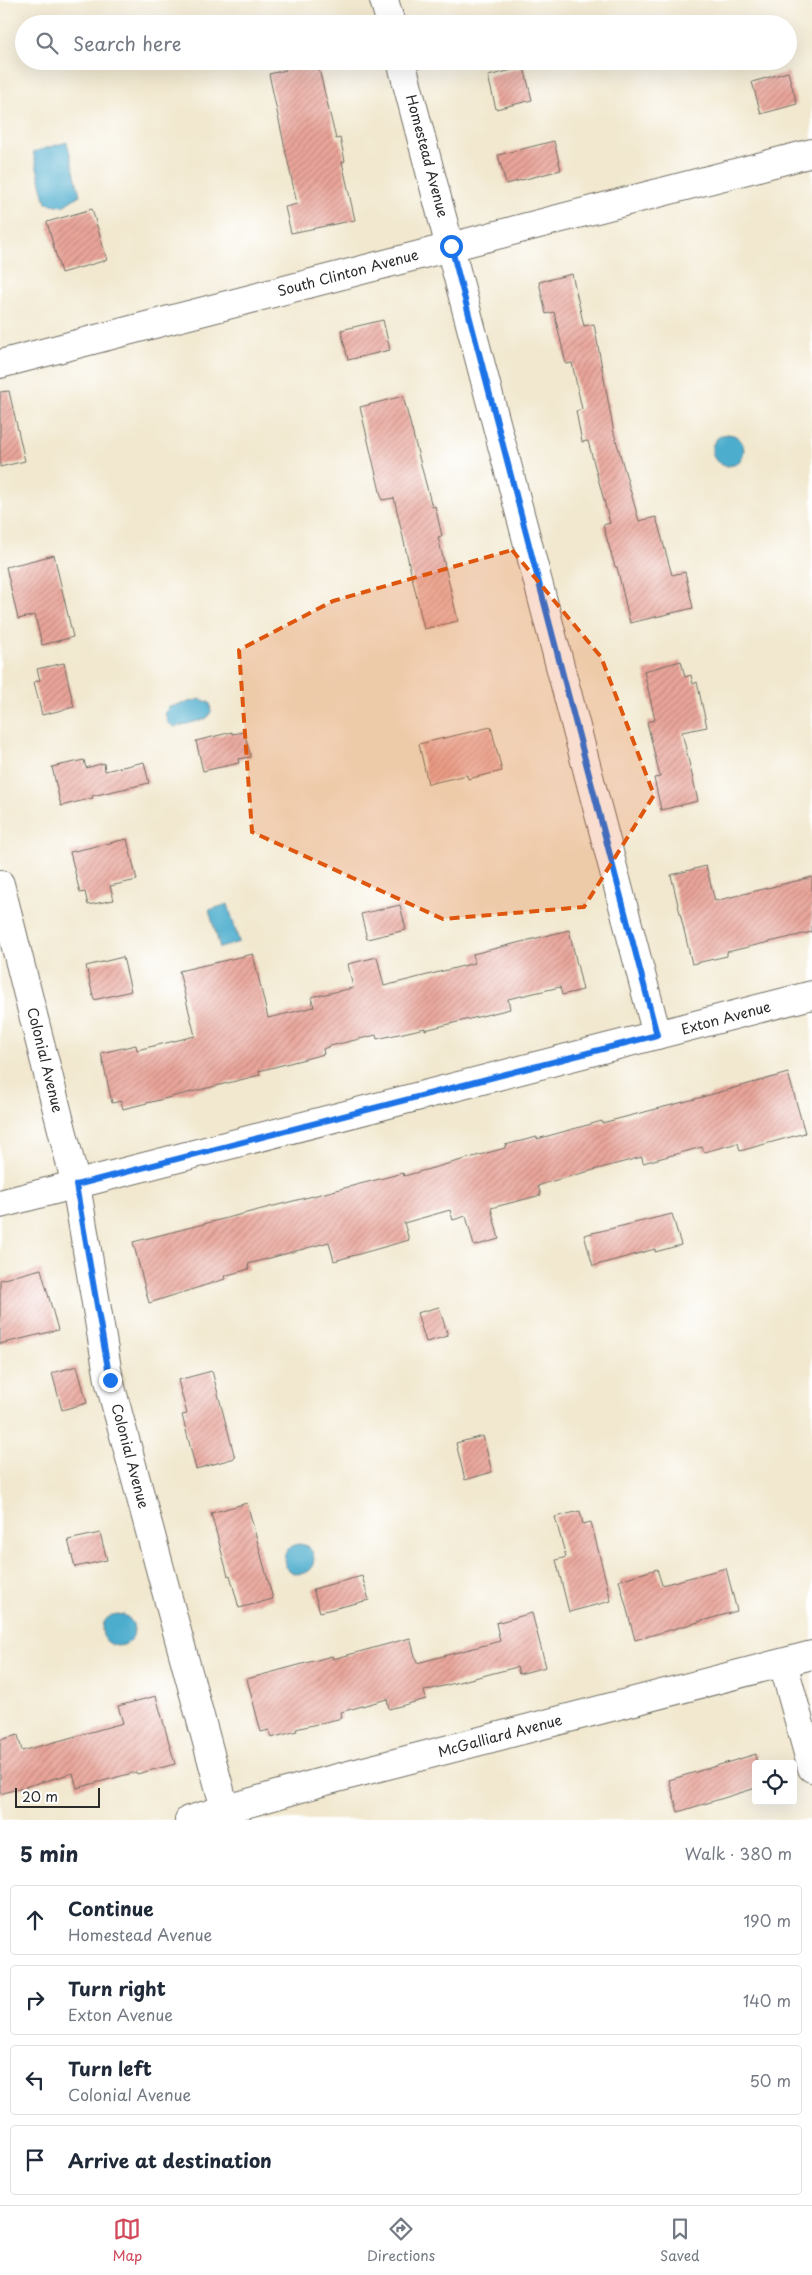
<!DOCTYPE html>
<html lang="en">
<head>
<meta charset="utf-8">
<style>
  :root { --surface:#fff; --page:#f2f2f3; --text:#1f2937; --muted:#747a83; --line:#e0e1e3; --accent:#d1495b }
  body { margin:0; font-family:"Playpen Sans",sans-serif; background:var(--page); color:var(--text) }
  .controls { position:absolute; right:15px; bottom:15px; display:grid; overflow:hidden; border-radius:5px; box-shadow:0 5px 20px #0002 }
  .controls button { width:45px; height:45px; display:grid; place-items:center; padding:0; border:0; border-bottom:1px solid var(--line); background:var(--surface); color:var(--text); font:25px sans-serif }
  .scale { position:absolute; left:15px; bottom:12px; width:85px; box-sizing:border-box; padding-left:5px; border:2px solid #2b2b2b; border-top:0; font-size:14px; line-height:18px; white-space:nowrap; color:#2b2b2b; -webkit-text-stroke:4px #fff; paint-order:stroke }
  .stop { position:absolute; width:15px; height:15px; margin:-11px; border:4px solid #1a73e8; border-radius:50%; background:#fff }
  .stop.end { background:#1a73e8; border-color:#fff; box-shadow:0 1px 5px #0008 }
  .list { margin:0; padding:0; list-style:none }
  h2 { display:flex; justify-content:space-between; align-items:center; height:65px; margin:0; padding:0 20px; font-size:21px }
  h2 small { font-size:16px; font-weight:400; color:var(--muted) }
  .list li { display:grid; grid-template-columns:32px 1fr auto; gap:15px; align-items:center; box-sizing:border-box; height:70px; margin:0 10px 10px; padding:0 10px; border:1px solid var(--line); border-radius:5px }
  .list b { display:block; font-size:19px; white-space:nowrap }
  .list p { margin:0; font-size:16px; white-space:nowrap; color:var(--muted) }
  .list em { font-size:16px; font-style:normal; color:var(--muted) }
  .icon { flex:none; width:28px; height:28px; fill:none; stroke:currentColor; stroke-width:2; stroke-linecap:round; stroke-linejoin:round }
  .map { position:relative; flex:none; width:812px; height:1820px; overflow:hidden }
  .search { position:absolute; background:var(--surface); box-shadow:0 5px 20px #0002; left:15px; right:15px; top:15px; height:55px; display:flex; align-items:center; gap:12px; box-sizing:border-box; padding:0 18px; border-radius:28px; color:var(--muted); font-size:19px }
  .sheet { height:385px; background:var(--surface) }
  nav { display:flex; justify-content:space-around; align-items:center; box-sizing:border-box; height:70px; border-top:1px solid var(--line); background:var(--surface); font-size:14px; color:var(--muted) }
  nav a { display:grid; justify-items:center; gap:2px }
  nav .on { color:var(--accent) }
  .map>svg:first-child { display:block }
</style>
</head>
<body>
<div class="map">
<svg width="812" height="1820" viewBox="0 0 812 1820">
  <defs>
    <pattern id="building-hatch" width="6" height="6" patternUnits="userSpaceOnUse" patternTransform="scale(1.25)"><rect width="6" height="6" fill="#eaa59a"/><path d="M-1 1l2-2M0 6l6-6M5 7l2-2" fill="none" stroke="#be877e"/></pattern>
  </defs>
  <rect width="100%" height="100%" fill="#fff"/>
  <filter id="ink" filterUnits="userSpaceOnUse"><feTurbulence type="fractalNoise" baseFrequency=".02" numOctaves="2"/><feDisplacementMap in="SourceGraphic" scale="10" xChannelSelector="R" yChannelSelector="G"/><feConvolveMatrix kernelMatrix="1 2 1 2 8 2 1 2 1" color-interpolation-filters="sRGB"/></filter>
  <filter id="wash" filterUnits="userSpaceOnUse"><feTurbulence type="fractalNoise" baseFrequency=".0096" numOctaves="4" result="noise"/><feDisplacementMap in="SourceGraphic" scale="20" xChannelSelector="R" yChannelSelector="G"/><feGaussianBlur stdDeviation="1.12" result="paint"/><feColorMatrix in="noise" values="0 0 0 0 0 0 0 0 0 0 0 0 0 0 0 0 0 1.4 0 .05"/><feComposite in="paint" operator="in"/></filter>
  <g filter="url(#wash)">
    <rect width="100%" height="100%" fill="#f1e8cf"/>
    <!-- water -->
    <g fill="#4eadcd" stroke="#3c6c7c">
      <path d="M67 142 80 195 63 206 46 203 33 152Z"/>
      <circle cx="728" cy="450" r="16"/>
      <path d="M201 699 210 703 211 712 206 719 175 727 168 723 165 714 169 707Z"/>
      <path d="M228 904 239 942 220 948 209 910Z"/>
      <circle cx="299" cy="1559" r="15"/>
      <circle cx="118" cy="1630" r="16"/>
    </g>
    <g id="blocks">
      <!-- building -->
      <g fill="url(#building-hatch)">
        <path d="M303 61H317L336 139 340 138 345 161 342 162 355 220 291 233 285 207 297 204 269 74 286 70 284 66Z"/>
        <path d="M524 67 532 100 496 109 488 76Z"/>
        <path d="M788 72 797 104 761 114 752 82Z"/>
        <path d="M554 141 561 170 506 184 498 155Z"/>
        <path d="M92 209 107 260 61 273 47 222Z"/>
        <path d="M572 274 584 326 594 324 614 433 639 521 656 517 672 575 685 572 693 608 630 623 617 567H615L603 525 610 523 588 441 582 442 576 411 582 409 572 363 566 364 554 312 546 314 539 282Z"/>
        <path d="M383 320 390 350 348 360 341 330Z"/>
        <path d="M9 391 25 461 0 467V392Z"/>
        <path d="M403 396 432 507 435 506 442 536 438 537 458 621 424 629 394 498 382 500 360 407Z"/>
        <path d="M54 555 73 637 42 645 35 615 18 619 6 567Z"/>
        <path d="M681 661 685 677 691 675 693 684 697 682 707 727 682 732 698 801 661 810 654 778 660 777 647 722 655 720 644 671Z"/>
        <path d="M64 663 74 707 42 715 34 682 40 680 37 669Z"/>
        <path d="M491 727 502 771 468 779 467 775 428 784 419 744Z"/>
        <path d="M232 732V734L244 732 251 757 238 759 239 763 203 771 196 741Z"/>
        <path d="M84 760 86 768 104 763 105 771 144 762 149 783 92 796 93 798 61 806 52 767Z"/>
        <path d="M127 839 137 880 110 886 114 900 88 905 85 892 80 893 70 852Z"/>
        <path d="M706 866 715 901 812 877V932L727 952V956L692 964 671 875Z"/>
        <path d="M400 905 406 930 367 939 361 914Z"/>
        <path d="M569 930 583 990 562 995 560 987 508 999 510 1009 425 1030V1028L377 1039 376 1035 330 1046 323 1049 324 1054 259 1071 260 1075 123 1109 121 1101 112 1103 101 1053 136 1045 137 1050 195 1036 179 971 253 954 268 1018 314 1007 311 997 353 988 348 964 377 957 384 986 475 963 473 954Z"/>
        <path d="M123 957 131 991 94 1000 86 966Z"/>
        <path d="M788 1073 805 1133 740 1151 738 1143 704 1152 702 1147 643 1163 642 1157 549 1182 538 1186 541 1195 491 1208 499 1239 474 1246 466 1216 453 1220 450 1210 404 1223 409 1240 334 1261 329 1242 248 1264 249 1269 224 1276 225 1279 149 1303 133 1242 403 1173 404 1176 505 1148V1145L537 1137V1139L602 1121V1123L695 1099Z"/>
        <path d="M672 1214 681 1245 655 1252V1249L593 1266 584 1235Z"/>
        <path d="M41 1269 58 1330 0 1344V1280Z"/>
        <path d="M439 1307 448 1336 426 1342 417 1313Z"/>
        <path d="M77 1366 87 1403 62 1410 52 1373Z"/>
        <path d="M212 1371 235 1458 196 1469 182 1415 187 1414 178 1380Z"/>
        <path d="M483 1436 492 1472 465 1480 456 1443Z"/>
        <path d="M247 1503 273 1599 239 1608 230 1575 228 1576 211 1513Z"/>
        <path d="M580 1511 583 1524 591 1522 611 1601 569 1612 556 1560 566 1557 555 1517Z"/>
        <path d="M100 1533 107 1560 75 1567 68 1540Z"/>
        <path d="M726 1568 737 1611 635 1640 619 1580 657 1569 662 1585Z"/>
        <path d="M362 1576 369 1600 320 1612 313 1589Z"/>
        <path d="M532 1613 546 1667 519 1674 517 1667 424 1691 426 1699 389 1709 387 1699 341 1712 342 1718 296 1729 297 1731 271 1738 269 1730 261 1732 247 1679 332 1656 333 1659 410 1638 417 1663 500 1641 496 1623Z"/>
        <path d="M156 1696 175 1764 137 1774 136 1772 77 1788 73 1773 0 1794V1740L18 1735 22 1751 123 1723 118 1706Z"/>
        <path d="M756 1754V1788L678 1812 669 1780Z"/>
      </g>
    </g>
  </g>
  <g filter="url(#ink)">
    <use href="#blocks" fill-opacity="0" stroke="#706d64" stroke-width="1"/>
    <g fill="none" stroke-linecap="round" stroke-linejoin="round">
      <defs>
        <g id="minor">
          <path d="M384 0 391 24"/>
          <path d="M401 61 657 1035"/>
          <path d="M0 364 812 153"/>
          <path d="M0 884 76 1185 109 1380 228 1820"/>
          <path d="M0 1204 812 995"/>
          <path d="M783 1663 812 1768"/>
          <path d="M189 1820 318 1783 812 1655"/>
        </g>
      </defs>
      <!-- minor casing -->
      <use href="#minor" stroke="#706d64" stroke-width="30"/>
      <!-- minor -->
      <use href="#minor" stroke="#fff" stroke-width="28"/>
    </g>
  </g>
  <g fill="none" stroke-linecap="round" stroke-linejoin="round" filter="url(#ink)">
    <!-- route -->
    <path stroke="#1a73e8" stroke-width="6" d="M110 1380 76 1185 657 1035 451 246"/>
  </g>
  <!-- marked area -->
  <path fill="#df570e" fill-opacity="0.2" stroke="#df570e" stroke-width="4" stroke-dasharray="10 6" stroke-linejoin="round" d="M512 550 601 657 654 795 584 907 443 919 252 832 239 650 333 601Z"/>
  <g text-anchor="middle" stroke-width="4" stroke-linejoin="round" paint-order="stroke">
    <!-- street labels -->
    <g font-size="14" fill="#2b2b2b" stroke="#fff">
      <text transform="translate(427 156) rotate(75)" y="5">Homestead Avenue</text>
      <text transform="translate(348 273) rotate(-15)" y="5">South Clinton Avenue</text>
      <text transform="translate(726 1018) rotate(-15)" y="5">Exton Avenue</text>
      <text transform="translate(45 1060) rotate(76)" y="5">Colonial Avenue</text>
      <text transform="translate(130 1456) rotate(75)" y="5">Colonial Avenue</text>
      <text transform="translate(500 1736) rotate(-15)" y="5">McGalliard Avenue</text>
    </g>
  </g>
</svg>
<div class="controls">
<button><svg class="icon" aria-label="locate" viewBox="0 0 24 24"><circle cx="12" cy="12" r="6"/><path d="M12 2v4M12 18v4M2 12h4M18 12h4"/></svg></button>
</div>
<div class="scale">20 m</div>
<div class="stop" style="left:451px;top:246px"></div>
<div class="stop end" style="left:110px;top:1380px"></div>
<div class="search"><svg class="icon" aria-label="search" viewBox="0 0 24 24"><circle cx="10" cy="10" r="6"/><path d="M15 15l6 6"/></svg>Search here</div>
</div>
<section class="sheet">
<h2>5 min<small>Walk · 380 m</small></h2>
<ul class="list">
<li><svg class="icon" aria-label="ahead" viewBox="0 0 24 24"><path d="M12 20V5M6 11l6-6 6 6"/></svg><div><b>Continue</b><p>Homestead Avenue</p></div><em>190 m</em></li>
<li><svg class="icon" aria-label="right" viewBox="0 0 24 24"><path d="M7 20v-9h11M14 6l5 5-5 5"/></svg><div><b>Turn right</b><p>Exton Avenue</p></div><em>140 m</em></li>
<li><svg class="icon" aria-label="left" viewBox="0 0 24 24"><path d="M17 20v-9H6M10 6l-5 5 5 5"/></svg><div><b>Turn left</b><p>Colonial Avenue</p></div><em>50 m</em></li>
<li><svg class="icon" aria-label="arrive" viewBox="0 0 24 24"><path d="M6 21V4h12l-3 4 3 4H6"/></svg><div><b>Arrive at destination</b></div></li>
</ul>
</section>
<nav>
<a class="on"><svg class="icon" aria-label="map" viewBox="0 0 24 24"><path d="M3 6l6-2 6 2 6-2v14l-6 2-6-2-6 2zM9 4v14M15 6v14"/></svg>Map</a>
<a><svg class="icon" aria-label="directions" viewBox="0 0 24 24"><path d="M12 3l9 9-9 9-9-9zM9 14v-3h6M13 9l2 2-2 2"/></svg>Directions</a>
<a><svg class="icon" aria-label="saved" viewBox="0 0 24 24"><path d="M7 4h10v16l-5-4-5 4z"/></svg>Saved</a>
</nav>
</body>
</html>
